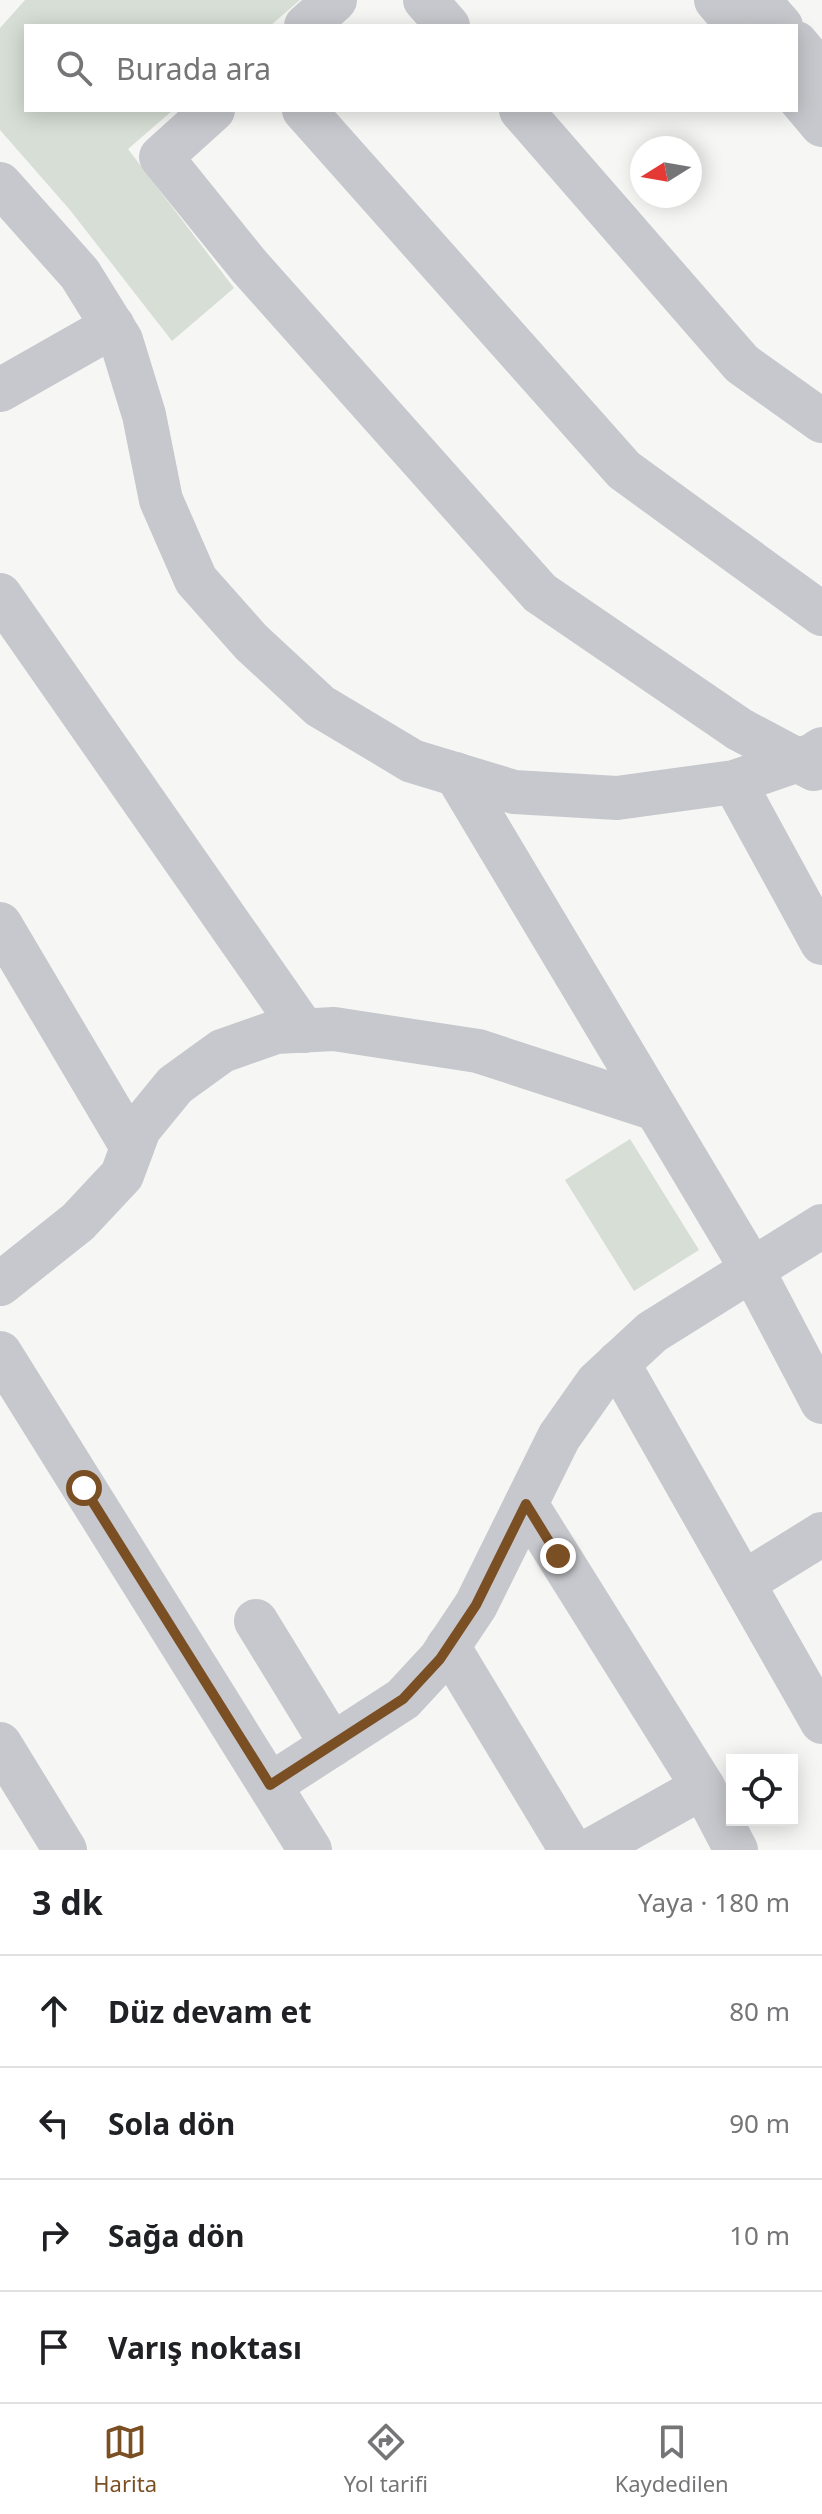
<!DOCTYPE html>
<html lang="tr">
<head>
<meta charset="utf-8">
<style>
  :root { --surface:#fff; --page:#f6f6f6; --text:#202124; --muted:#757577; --line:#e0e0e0; --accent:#7a4f24 }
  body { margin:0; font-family:"Noto Sans",sans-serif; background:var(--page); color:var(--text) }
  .controls { position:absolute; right:24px; bottom:24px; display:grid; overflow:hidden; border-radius:0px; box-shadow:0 4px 20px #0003 }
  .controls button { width:72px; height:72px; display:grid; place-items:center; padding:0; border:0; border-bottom:2px solid var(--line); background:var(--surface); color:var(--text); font:40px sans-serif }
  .compass { position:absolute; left:630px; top:136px; width:72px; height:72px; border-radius:50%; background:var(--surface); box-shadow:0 4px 20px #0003; rotate:259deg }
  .stop { position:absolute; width:24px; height:24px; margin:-18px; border:6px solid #7a4f24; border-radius:50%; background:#fff }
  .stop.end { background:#7a4f24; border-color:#fff; box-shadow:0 2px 8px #0008 }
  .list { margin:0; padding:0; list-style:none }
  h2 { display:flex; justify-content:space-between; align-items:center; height:104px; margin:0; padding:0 32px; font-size:34px }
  h2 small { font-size:26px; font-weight:400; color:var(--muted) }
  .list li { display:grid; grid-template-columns:52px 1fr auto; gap:24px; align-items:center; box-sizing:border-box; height:112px; padding:0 32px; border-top:2px solid var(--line) }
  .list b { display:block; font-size:30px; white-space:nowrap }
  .list em { font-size:26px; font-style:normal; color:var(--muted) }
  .icon { flex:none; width:44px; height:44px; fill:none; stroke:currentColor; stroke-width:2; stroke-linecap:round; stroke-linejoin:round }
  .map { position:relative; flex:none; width:822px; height:1850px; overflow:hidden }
  .search { position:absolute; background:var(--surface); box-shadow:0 4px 20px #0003; left:24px; right:24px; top:24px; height:88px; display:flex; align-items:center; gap:20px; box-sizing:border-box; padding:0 28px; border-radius:0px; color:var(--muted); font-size:30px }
  .sheet { height:552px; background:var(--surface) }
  nav { display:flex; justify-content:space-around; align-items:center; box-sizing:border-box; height:112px; border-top:2px solid var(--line); background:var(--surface); font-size:22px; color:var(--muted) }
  nav a { display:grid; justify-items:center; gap:4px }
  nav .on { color:var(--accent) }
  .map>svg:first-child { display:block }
</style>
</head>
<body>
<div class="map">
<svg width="822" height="1850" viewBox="0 0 822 1850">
  <rect width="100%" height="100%" fill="#f6f7f4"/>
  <!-- green -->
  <g fill="#d6ded5">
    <path d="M25 0H300L270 26H26V110H173L128 149 234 288 172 341 70 210 0 130V28Z"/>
    <path d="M630 1139 699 1250 634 1291 565 1180Z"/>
  </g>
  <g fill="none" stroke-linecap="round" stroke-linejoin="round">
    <!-- minor -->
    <g stroke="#c7c8cd" stroke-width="44">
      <path d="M425 0 448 26"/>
      <path d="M716 0 738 26"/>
      <path d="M758 0 781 26"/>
      <path d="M306 26 335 0"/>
      <path d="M796 43 822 73"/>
      <path d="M796 94 822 125"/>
      <path d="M213 110 161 157 249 266 540 593 739 729 814 769"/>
      <path d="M304 110 624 470 822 614"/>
      <path d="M521 110 742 364 822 421"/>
      <path d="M0 184 80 274 121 340 144 415 161 500 196 580 251 642 320 706 412 761 514 792 617 798 734 782 813 755 822 749"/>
      <path d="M0 390 113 326"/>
      <path d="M0 595 304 1031"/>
      <path d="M456 774 753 1271 822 1402"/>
      <path d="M734 782 822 943"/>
      <path d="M0 924 132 1147"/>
      <path d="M0 1284 78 1222 122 1175 139 1129 175 1085 222 1051 276 1032 334 1029 478 1051 656 1109"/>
      <path d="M0 1353 310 1850"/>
      <path d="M618 1363 822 1722"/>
      <path d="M526 1504 703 1787 736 1850"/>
      <path d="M743 1583 822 1534"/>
      <path d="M256 1621 332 1745"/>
      <path d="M448 1646 571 1850"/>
      <path d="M0 1744 65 1850"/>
      <path d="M270 1785 403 1699 440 1659 476 1605 559 1437 597 1383 652 1332 822 1226"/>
      <path d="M591 1850 703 1787"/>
    </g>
  </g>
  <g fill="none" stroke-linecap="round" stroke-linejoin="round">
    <!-- route -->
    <path stroke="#7a4f24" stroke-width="10" d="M84 1488 270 1785 403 1699 440 1659 476 1605 526 1504 558 1556"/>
  </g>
</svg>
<div class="controls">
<button><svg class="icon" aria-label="locate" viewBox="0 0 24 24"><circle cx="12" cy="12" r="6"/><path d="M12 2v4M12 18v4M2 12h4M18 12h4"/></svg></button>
</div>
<svg class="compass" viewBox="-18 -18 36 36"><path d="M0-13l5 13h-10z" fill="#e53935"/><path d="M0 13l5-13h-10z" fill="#757577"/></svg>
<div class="stop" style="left:84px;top:1488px"></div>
<div class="stop end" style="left:558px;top:1556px"></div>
<div class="search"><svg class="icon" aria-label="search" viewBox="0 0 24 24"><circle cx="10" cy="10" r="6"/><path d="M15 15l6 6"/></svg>Burada ara</div>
</div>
<section class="sheet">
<h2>3 dk<small>Yaya · 180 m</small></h2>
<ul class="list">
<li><svg class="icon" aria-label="ahead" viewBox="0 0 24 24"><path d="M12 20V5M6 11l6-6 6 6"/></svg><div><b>Düz devam et</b></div><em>80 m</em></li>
<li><svg class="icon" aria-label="left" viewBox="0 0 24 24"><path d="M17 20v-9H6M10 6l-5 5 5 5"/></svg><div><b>Sola dön</b></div><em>90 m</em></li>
<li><svg class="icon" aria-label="right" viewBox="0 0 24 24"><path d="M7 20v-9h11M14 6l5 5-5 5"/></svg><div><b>Sağa dön</b></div><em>10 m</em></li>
<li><svg class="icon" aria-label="arrive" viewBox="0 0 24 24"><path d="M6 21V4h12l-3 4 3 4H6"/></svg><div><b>Varış noktası</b></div></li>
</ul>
</section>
<nav>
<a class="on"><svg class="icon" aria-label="map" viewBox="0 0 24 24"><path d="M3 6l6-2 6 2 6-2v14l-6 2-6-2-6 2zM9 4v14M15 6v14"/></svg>Harita</a>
<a><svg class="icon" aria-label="directions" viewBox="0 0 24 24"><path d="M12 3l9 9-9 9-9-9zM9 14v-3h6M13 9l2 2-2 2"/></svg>Yol tarifi</a>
<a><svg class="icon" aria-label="saved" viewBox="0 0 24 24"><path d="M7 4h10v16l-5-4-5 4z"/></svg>Kaydedilen</a>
</nav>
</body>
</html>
